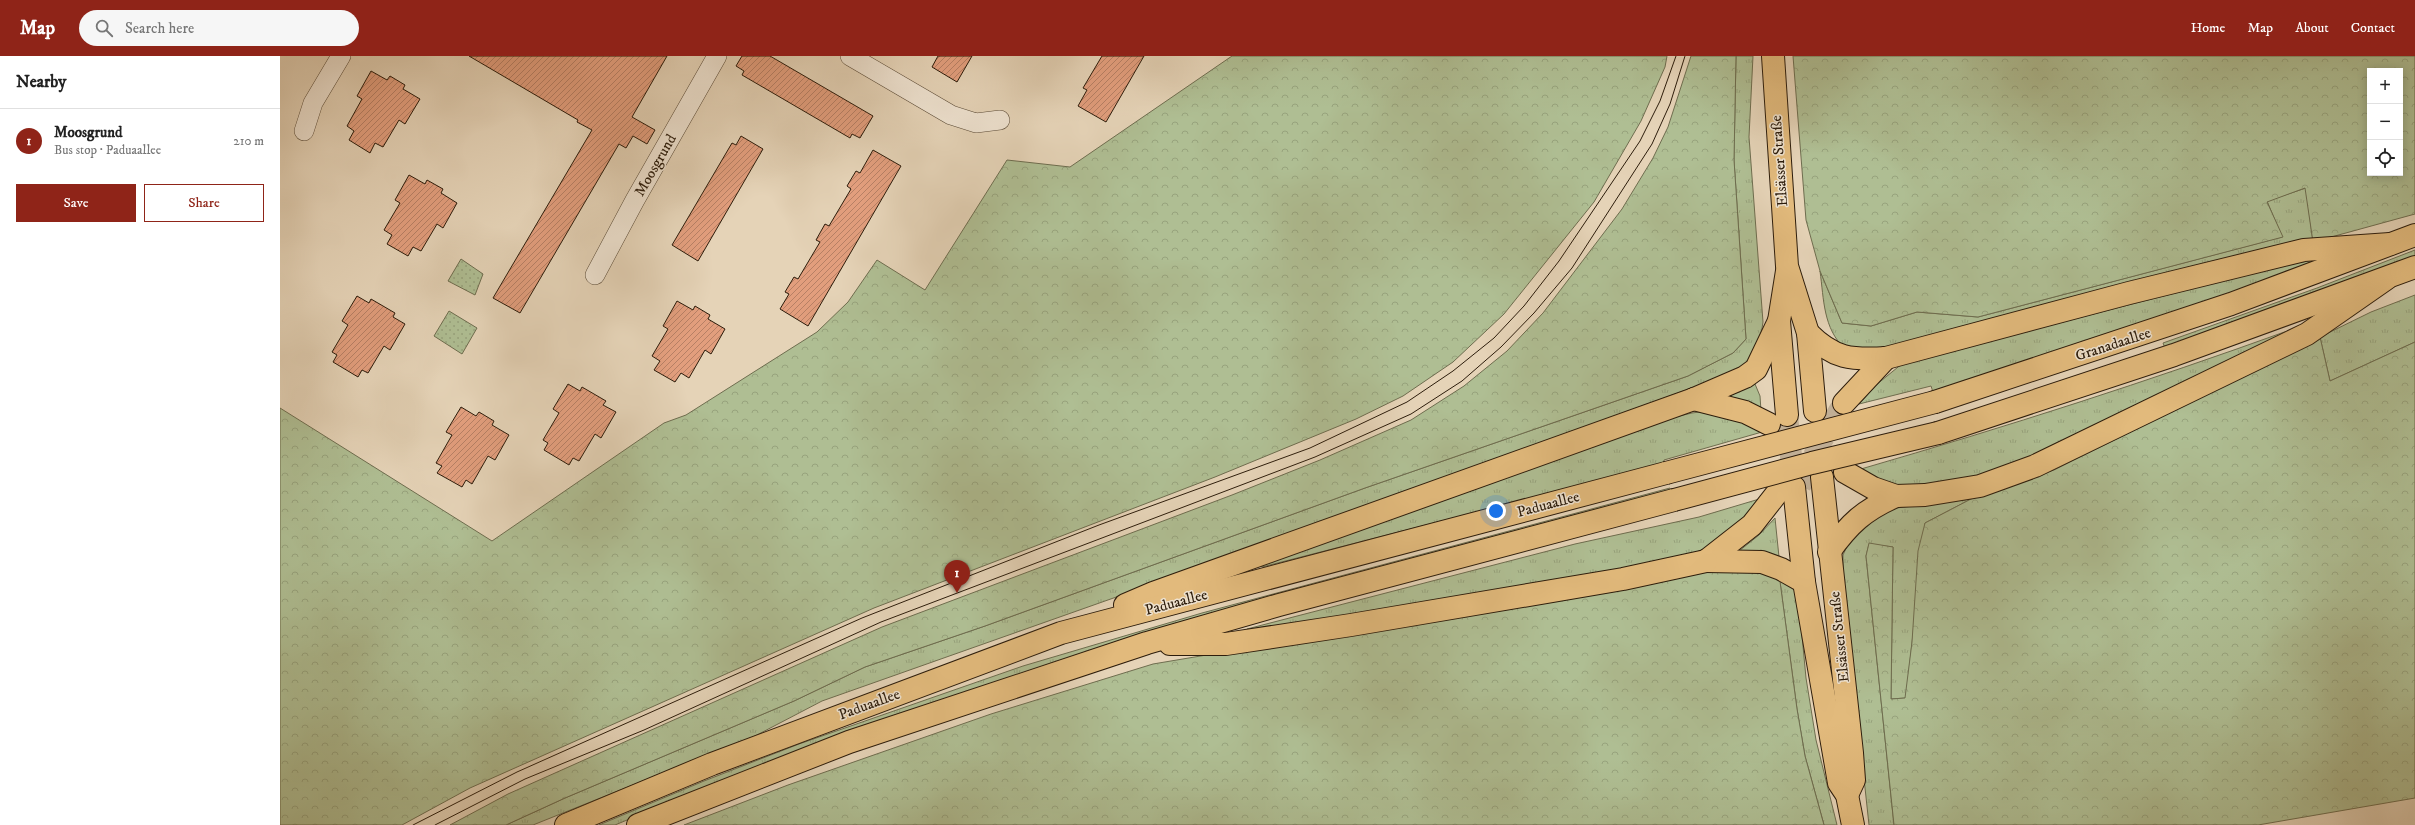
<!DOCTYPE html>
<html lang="en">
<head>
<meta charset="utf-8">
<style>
  :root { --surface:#fff; --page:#f6f6f6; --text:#222; --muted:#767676; --line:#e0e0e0; --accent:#8f2418 }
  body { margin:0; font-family:"IM FELL DW Pica",serif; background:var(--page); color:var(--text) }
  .controls { position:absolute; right:12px; top:12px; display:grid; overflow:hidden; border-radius:0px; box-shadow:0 2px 10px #0003 }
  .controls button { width:36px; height:36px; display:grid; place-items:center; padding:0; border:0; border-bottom:1px solid var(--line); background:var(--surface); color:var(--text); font:20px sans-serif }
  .you { position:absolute; left:1216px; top:455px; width:14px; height:14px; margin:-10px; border:3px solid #fff; border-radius:50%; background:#1a73e8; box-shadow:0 0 0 6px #1a73e833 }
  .badge { display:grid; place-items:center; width:26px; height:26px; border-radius:50%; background:var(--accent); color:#fff; font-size:13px; font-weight:700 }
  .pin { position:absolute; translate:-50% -33px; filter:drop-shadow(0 1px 2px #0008) }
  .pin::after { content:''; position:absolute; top:21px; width:14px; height:12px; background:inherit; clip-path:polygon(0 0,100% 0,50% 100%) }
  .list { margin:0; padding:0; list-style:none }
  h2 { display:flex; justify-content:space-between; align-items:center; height:52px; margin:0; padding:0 16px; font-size:17px }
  h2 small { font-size:13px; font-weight:400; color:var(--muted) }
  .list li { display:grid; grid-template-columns:26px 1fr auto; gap:12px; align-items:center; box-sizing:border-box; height:64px; padding:0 16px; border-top:1px solid var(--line) }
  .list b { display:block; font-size:15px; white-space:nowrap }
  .list p { margin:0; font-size:13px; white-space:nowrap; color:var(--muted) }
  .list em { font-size:13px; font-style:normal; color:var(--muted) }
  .actions { display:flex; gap:8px; padding:12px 16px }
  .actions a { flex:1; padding:9px 0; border:1px solid var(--accent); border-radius:0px; text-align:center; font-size:14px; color:var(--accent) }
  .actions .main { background:var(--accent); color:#fff }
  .icon { flex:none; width:22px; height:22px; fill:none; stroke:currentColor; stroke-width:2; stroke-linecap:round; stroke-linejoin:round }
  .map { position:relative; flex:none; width:2135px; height:769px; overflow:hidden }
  header { display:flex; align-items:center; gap:24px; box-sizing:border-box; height:56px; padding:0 20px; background:var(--accent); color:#fff }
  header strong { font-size:19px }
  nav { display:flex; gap:22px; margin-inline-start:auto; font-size:14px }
  .search { width:280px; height:36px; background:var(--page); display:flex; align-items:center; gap:10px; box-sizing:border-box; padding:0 14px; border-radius:22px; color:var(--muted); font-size:15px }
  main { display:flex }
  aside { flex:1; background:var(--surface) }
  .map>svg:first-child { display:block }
</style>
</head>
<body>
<header>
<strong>Map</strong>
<div class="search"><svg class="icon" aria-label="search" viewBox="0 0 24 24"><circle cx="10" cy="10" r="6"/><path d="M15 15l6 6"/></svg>Search here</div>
<nav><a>Home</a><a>Map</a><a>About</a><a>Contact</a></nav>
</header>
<main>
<aside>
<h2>Nearby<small></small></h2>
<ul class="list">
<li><span class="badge">1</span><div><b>Moosgrund</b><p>Bus stop · Paduaallee</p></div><em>210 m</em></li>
</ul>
<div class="actions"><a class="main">Save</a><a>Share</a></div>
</aside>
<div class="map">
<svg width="2135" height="769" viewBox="0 0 2135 769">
  <defs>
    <pattern id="grass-tufts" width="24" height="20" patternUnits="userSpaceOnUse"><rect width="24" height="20" fill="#afbe93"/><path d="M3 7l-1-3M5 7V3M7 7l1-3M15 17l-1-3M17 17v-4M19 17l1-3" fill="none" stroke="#97a37d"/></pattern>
    <pattern id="forest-crowns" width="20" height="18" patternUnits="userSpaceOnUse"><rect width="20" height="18" fill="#afbe93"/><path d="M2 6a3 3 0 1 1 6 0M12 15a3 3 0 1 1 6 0" fill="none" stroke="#97a37d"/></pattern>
    <pattern id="park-dots" width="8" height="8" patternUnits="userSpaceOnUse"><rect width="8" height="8" fill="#afbe93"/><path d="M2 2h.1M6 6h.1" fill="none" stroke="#97a37d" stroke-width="1.8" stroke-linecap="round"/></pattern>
    <pattern id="building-hatch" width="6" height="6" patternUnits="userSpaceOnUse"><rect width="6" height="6" fill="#e29e7d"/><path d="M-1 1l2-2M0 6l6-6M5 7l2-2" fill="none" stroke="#b78065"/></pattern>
  </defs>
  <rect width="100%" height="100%" fill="#e5d3b7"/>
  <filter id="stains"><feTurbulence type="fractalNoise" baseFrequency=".005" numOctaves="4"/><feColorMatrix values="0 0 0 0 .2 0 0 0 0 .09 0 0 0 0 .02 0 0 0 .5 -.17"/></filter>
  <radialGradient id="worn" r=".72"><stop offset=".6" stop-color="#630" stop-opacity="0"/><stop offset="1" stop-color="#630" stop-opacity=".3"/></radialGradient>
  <!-- grass -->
  <g fill="url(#grass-tufts)" stroke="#6e6d4f">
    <path d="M1456 0H1473L1469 81 1483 266 1479 291 1461 314 842 539 542 645 475 680 253 769H226L285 742 514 645 585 611 705 570 1085 432 1408 320 1453 297 1466 283 1454 104Z"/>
    <path d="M2026 132 2033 186 1606 293H1565C1543 272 1544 244 1540 215L1562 267 1591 270 1637 256 1698 261 2002 181 1987 145Z"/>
    <path d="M2135 194V201L1885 292 1883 287 2037 232Z"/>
    <path d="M2031 202 2040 204 1942 241 1653 336 1651 330 1579 348 1596 329 1623 307Z"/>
    <path d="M2135 239V286L2050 325 2040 281 2091 256Z"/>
    <path d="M2010 274 2012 275 1718 416 1653 430 1615 429 1593 422 1581 413C1726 371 1869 325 2010 274Z"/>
    <path d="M1475 328 1480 340 1481 355 1447 341Z"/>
    <path d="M1427 355 1454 360 1482 376 1384 404V408L982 511 979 506 1378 365 1412 357Z"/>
    <path d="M1390 432 1391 435 1103 514 427 731 335 769H319L424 725 519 688 743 610 922 557Z"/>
    <path d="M1486 441 1460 470 1429 491 1406 500 1338 514 968 575 967 573 1295 488 1419 461Z"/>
    <path d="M1691 443 1645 467 1626 642 1611 643 1613 491 1589 488 1586 500 1614 769H1589L1563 527V499L1569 486 1592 462 1616 452Z"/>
    <path d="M1495 462 1499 501 1459 495 1479 479Z"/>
    <path d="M1499 518 1515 535 1519 548 1526 622 1536 684 1557 769H1544L1525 700 1517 653Z"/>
  </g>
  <!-- forest -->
  <g fill="url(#forest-crowns)" stroke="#6e6d4f" fill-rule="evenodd">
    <path d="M952 0H1387L1385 11 1361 65 1314 146 1224 258 1173 306 1123 340 1076 363 935 421 594 552 190 732 122 769H0V352L212 485 384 367 406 359 537 276 568 246 597 204 645 234 727 104 790 111Z"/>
    <path d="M1411 0H1456L1454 104 1466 283 1453 297 1408 320 1085 432 705 570 585 611 514 645 285 742 226 769H170L228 738 602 571 952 439 1040 404 1131 364 1184 330 1227 295 1263 257 1342 153 1373 102 1388 71Z"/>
    <path d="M1513 0H2135V158L2033 186 2025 132 1987 146 2003 181 1698 261 1637 256 1591 270 1562 267 1540 215 1526 164ZM2090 15H2120V117H2090Z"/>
    <path d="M2040 281 2050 325 2135 286V742L1978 769H1614L1586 500 1589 487 1613 491 1611 643 1625 642 1632 586 1638 495 1645 467 1691 443 1774 414Z"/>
    <path d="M1432 514 1499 518 1517 653 1525 700 1544 769H404L508 729 711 658 873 608Z"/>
  </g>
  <!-- park -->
  <g fill="url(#park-dots)" stroke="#6e6d4f">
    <path d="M181 203 203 218 195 239 168 225Z"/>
    <path d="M169 255 197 272 182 298 154 280Z"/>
  </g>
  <!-- building -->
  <g fill="url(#building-hatch)" stroke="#2c1c0b">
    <path d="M189 0H387L352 61 375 74 367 88 353 80 346 92 339 88 240 257 213 242 312 74 297 66 298 64Z"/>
    <path d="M462 0H490L593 60 580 82 572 78 570 82 462 19 464 15 456 10Z"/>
    <path d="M658 0H692L677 26 652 11Z"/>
    <path d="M822 0H864L826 66 798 50 807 34 803 32Z"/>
    <path d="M91 15 107 24 110 20 125 29 123 33 140 43 125 68 119 64 103 91 95 87 90 97 69 84 74 75 67 70 82 43 77 40Z"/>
    <path d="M461 80 483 93 418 205 392 189 452 87 456 89Z"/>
    <path d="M593 94 621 110 528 270 500 253 509 238 505 236 514 221 518 223 540 186 536 184 545 168 549 170 571 133 567 130 576 115 580 117Z"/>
    <path d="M129 119 145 128 147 124 163 133 161 137 177 147 163 172 157 168 141 195 133 191 128 200 107 188 112 179 104 174 120 147 115 144Z"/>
    <path d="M77 240 89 247 91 243 115 257 113 261 125 268 110 294 104 290 88 317 82 314 78 321 53 306 57 299 52 296 68 269 62 265Z"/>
    <path d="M397 245 413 254 415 250 430 259 428 263 445 273 431 298 425 294 409 322 401 317 395 326 374 314 380 305 372 300 388 273 383 270Z"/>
    <path d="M288 328 300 335 302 331 326 345 323 349 336 356 321 382 315 378 299 405 293 402 289 409 264 394 268 387 263 384 279 357 273 353Z"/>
    <path d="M181 351 196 360 199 356 214 365 212 369 229 379 215 404 208 400 192 428 186 424 182 431 157 417 162 410 156 407 172 379 166 376Z"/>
  </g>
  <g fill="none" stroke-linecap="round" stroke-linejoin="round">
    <!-- major-tunnel -->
    <g stroke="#c0ae95" stroke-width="22" stroke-dasharray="22 11" stroke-linecap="butt">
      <path d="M1507 359 1514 431"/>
      <path d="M1520 430 1538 391 1564 347"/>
    </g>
    <defs>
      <g id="minor">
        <path d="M570 0 671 59 696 67 720 64"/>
        <path d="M24 75 33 47 61 0"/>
        <path d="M315 219 355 144 437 0"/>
      </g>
      <g id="major">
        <path d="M1493 0 1507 210 1528 277 1535 355"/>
        <path d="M1507 215 1499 265 1507 359"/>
        <path d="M1528 277C1554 303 1571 304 1606 302"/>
        <path d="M1414 343 1465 321 1476 313 1499 265"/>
        <path d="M1414 343 1465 356 1489 368"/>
        <path d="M1564 347 1606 302"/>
        <path d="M1565 416 1593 432 1616 440"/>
        <path d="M1542 421 1572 697 1574 724 1567 739"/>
        <path d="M1514 431 1524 526 1559 727 1567 739 1573 769"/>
        <path d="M1549 496C1569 468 1584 454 1616 440"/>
        <path d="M1426 505 1472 469 1501 432"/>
        <path d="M1426 505 1482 506 1501 513 1524 526"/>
      </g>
      <g id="highway">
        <path d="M1606 302 1849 237 2024 194 2110 188"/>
        <path d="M1655 346 1951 248 2135 179"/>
        <path d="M1658 377 1894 299 2135 211"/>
        <path d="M1616 440 1645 439 1700 430 1755 410 2027 278 2106 223"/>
        <path d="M845 549 873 537 1414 343"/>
        <path d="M890 588H946L1071 569 1343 523 1426 505"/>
        <path d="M286 769 432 708 781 577 1386 417"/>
        <path d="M358 769 569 686 867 587 999 549 1394 444"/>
      </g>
    </defs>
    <!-- minor casing -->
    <use href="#minor" stroke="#5a4a36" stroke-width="20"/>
    <!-- major casing -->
    <use href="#major" stroke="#2c1c0b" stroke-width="24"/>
    <!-- highway casing -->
    <use href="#highway" stroke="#2c1c0b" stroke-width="24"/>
    <!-- minor -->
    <use href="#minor" stroke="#eee2d0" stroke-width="19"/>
    <!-- major -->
    <use href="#major" stroke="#e2ba7c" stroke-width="22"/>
    <!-- highway -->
    <use href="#highway" stroke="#e2ba7c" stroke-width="22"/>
    <!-- tram -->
    <g stroke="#2c1c0b" stroke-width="1">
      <path d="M133 769 237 716 582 562 819 469 1030 392 1127 346 1173 315 1214 282 1244 250 1279 205 1360 85 1380 45 1396 0"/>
      <path d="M155 769 245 723 364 674 601 566 1035 401 1131 358 1182 325 1221 291 1254 257 1292 212 1372 88 1390 48 1405 0"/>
    </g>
    <defs>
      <g id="highway-bridge">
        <path d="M1386 417 1655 346"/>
        <path d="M1394 444 1532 407 1658 377"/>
      </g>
    </defs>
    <!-- highway-bridge casing -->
    <use href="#highway-bridge" stroke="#2c1c0b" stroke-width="24" stroke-linecap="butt"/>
    <!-- highway-bridge -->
    <use href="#highway-bridge" stroke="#e2ba7c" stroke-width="22"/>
  </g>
  <g text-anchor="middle" stroke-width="3" stroke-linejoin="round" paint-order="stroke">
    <!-- street labels -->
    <g font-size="15" fill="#2c1c0b" stroke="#eee2d0">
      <text transform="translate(1499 105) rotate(-94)" y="5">Elsässer Straße</text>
      <text transform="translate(375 109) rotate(-60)" y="5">Moosgrund</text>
      <text transform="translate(1833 288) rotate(-18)" y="5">Granadaallee</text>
      <text transform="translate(1268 448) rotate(-15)" y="5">Paduaallee</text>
      <text transform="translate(896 546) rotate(-15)" y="5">Paduaallee</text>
      <text transform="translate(1559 581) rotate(-96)" y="5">Elsässer Straße</text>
      <text transform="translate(589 648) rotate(-20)" y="5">Paduaallee</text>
    </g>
  </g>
  <rect width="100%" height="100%" filter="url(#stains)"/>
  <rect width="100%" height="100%" fill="url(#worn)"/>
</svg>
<div class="controls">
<button>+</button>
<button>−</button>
<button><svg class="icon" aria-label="locate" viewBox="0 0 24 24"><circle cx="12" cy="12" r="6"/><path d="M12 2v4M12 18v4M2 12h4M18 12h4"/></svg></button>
</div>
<div class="you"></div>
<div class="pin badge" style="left:677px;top:537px">1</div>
</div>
</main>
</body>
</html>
